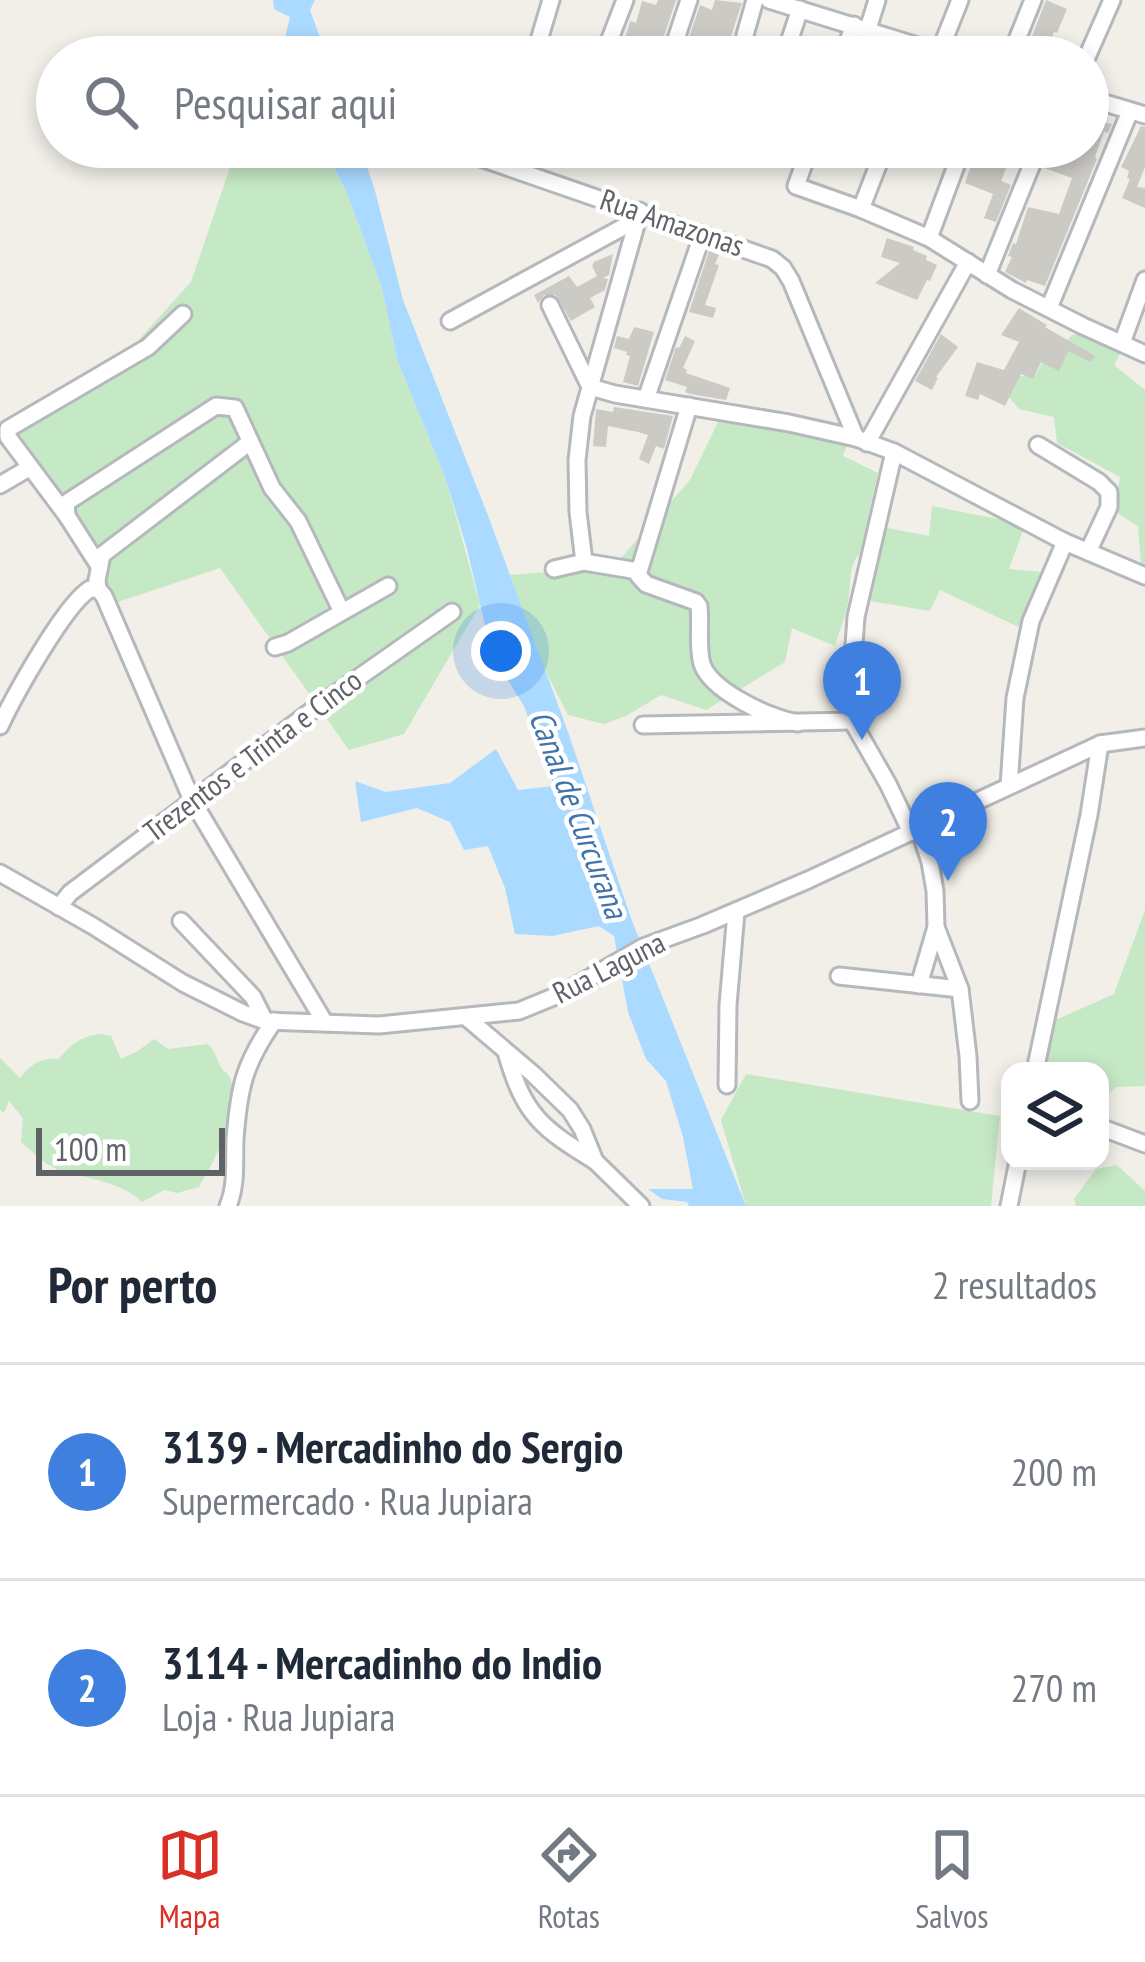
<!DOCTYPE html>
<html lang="pt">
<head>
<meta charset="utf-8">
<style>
  :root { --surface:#fff; --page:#f6f6f7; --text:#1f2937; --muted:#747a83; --line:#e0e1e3; --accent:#d93025 }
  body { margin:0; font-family:"PT Sans Narrow",sans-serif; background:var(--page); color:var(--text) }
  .controls { position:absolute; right:36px; bottom:36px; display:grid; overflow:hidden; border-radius:24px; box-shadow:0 6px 18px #0003 }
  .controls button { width:108px; height:108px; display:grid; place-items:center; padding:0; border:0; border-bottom:3px solid var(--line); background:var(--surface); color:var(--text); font:60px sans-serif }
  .scale { position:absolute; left:36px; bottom:30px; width:189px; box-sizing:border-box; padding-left:12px; border:6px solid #5f6368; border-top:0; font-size:33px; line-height:42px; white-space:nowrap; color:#5f6368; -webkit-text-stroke:9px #fff; paint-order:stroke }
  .you { position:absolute; left:501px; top:651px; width:42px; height:42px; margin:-30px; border:9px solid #fff; border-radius:50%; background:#1a73e8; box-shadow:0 0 0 18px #1a73e833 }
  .badge { display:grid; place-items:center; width:78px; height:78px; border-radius:50%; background:var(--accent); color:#fff; font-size:39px; font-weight:700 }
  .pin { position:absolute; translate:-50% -99px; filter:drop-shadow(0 3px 6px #0008) }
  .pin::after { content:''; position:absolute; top:63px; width:42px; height:36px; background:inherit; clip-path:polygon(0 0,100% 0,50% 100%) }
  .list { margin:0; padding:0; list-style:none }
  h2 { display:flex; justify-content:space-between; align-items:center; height:156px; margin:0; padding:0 48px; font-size:51px }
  h2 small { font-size:39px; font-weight:400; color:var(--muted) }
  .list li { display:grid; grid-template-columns:78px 1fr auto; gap:36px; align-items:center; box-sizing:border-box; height:216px; padding:0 48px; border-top:3px solid var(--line) }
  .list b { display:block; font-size:45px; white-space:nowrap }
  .list p { margin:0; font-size:39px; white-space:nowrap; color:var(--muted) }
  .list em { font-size:39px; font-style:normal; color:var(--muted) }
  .icon { flex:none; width:66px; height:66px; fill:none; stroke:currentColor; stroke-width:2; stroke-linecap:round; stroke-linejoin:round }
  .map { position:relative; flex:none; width:1145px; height:1206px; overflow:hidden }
  .search { position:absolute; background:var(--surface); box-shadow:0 6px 18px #0003; left:36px; right:36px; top:36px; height:132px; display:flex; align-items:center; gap:30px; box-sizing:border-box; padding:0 42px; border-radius:66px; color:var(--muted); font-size:45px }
  .sheet { height:588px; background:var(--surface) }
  nav { display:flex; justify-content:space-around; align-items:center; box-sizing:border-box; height:168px; border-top:3px solid var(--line); background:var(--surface); font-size:33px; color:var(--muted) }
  nav a { display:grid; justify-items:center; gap:6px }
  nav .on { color:var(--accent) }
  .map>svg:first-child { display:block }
</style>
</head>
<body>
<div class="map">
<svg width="1145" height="1206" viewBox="0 0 1145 1206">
  <rect width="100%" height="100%" fill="#f1efe8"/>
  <!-- green -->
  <g fill="#c5e8c5">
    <path d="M237 147H323L346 191 382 288 397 359 446 480 480 605 404 734 349 750 220 568 118 602 8 424 124 356 191 282Z"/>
    <path d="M1088 332 1122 350 1114 365 1145 390V565L1141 563 1138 526 1114 511 1120 477 1057 443 1054 417 1019 409 1009 397 1019 376H1035L1048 351 1056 355 1072 335Z"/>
    <path d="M721 416 848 443 843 456 878 473 860 553C849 567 851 577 849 594 848 611 840 629 835 646L792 628 785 662 706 710 661 695 626 716 604 724 568 715 544 668 510 575 613 567 690 480Z"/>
    <path d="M932 506 1003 520 1023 530 1009 569 1041 572 1023 629 940 590 930 611 864 600 882 527 929 536Z"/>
    <path d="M1145 910V1086L1116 1087 1100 1101V1071H1042L1051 1022 1114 994Z"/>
    <path d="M101 1034 111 1036 121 1059 138 1051 154 1039 168 1049 208 1044C217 1053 216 1059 222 1069 224 1072 228 1073 229 1076 245 1107 214 1161 199 1187L177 1193 164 1190 142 1202C122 1182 86 1178 61 1171 46 1166 33 1152 21 1142L23 1118 9 1101 4 1113 0 1110V1058L20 1078C30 1064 42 1057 59 1059 71 1044 81 1036 101 1034Z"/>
    <path d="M746 1074 1000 1116 991 1206H746L721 1120Z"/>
    <path d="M1117 1165 1145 1191V1206H1076L1074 1199 1096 1169Z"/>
  </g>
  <!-- water -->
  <g fill="#aadaff">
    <path d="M273 0H315L310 10 327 57H290L283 45 290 17 274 9Z"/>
    <path d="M323 147H360L374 187 403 300 487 513 568 732 632 921 746 1206H689L687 1202 662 1199 648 1189H693L683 1137 666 1081 646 1059 628 1012 614 936 599 926 552 936 515 934 505 888 488 846 464 850 450 822 417 808 361 822 355 781 386 792 450 783 496 749 518 790 554 786 524 706 492 655 467 549 446 480 397 359 382 288 346 191Z"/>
  </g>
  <!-- building -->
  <g fill="#cccac5">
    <path d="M658 0H676L658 54 635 45 632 56 621 53 630 21 636 23 642 1 656 5Z"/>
    <path d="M715 0 742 3 724 57H710L711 52 686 46 700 5 712 10Z"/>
    <path d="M1046 0 1067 9 1057 33 1054 32 1045 55 1027 49Z"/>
    <path d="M1088 119 1112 124 1108 133 1104 132 1095 157 1097 159 1045 286 1027 280 1026 283 1005 272 1012 257 1008 256 1013 243 1016 244 1028 207 1059 214 1072 178 1044 168 1051 147H1088Z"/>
    <path d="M1141 126 1145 127V167L1137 187 1145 188V208L1122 198 1130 179 1127 178 1129 171 1121 167Z"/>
    <path d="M988 147 1004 151 1006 147 1020 150 1016 161 1010 159 1001 181 1011 185 996 222 984 218 993 194 965 183 977 149 987 152Z"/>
    <path d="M887 238 914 247 913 250 927 256 926 260 937 265 930 281 927 280 917 300 875 283 900 263 881 257Z"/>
    <path d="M709 251 719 255 715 264 719 265 705 305 716 308 713 318 689 312Z"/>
    <path d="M613 254 609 275 603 278 608 279 605 290 590 298 595 307 571 321 556 295H544L538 303 534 295 569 276 577 287 597 276 592 266 594 262Z"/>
    <path d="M1019 308 1047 325 1045 327 1095 356 1091 362 1068 351 1059 371 1041 362 1033 379 1021 374 1005 406 980 394 978 400 965 396 977 362 1004 370 1019 342 1001 335Z"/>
    <path d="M634 327 654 332 638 386 623 382 630 356 626 355 627 352 614 348 617 336 629 339Z"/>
    <path d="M941 334 958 347 936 377 938 378 932 390 915 381Z"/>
    <path d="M685 336 695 341 683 368 687 370 686 373 730 388 726 400 690 394 685 392 687 387 665 380 676 347 679 348Z"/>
    <path d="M614 407 673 416 664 449 656 446 649 464 639 459 648 435 638 432 608 426 606 447 593 446 596 409 613 412Z"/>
  </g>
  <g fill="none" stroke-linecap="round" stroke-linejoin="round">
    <defs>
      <g id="minor">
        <path d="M769 0 953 57"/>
        <path d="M868 29 877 0"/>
        <path d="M745 35 755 0"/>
        <path d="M939 53 960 0"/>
        <path d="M534 57 551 0"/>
        <path d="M603 57 625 0"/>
        <path d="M670 57 689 0"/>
        <path d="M784 57 800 9"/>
        <path d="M842 57 854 25"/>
        <path d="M1010 57 1033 0"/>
        <path d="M1087 57 1112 0"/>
        <path d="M1088 98 1145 115"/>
        <path d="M449 147 772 259 783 268 791 281 856 438"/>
        <path d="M810 147 796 186 861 209 929 238 1012 290 1083 326 1145 354"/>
        <path d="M861 209 885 147"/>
        <path d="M929 238 963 147"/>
        <path d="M987 275 1039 147"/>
        <path d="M550 305 590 387 615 394 789 423 856 438 894 452 1065 542 1145 576"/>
        <path d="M1049 308 1130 111"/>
        <path d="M450 321 638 219"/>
        <path d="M1122 343 1145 280"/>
        <path d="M646 399 702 236"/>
        <path d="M689 406 638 575 646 584 696 602 699 606C701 625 697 646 702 664 711 691 771 719 798 723"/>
        <path d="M867 443 968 262"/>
        <path d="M1038 445 1099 482 1109 492V507L1088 552"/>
        <path d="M894 452 856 617 851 687 852 721 888 784 911 832"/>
        <path d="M0 485 29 468"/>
        <path d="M67 516 66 503 216 406 235 408 272 488 298 521 342 612"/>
        <path d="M584 562 578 512 577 460 582 416 640 211"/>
        <path d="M99 566 67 516 8 437V429L148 347 183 314"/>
        <path d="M554 569 584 562 638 571"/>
        <path d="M98 589 104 596 192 800 325 1023"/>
        <path d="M98 589 97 580 102 555 250 442"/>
        <path d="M275 647 288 643 388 586"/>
        <path d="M643 725 852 721"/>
        <path d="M0 726C14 696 65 604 90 589H98"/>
        <path d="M1009 786 1015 698 1031 621 1065 542"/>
        <path d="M919 829 930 862 935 891 936 927 960 989 968 1056 970 1101"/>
        <path d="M0 873 93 926 183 983 243 1013 265 1021 379 1025 519 1011 563 993 643 947 703 925 808 880 1100 744 1145 738"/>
        <path d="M59 907 70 893 318 706 452 612"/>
        <path d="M181 921 253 997 265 1021"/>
        <path d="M839 976 960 989"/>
        <path d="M919 985 936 927"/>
        <path d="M466 1017 533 1074 570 1110 582 1129 595 1161 641 1206"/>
        <path d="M506 1052C524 1115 541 1128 595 1161"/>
        <path d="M1035 1071 1089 815 1100 744"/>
        <path d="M727 1085 728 1005 736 912"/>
        <path d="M1100 1127 1145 1144"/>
        <path d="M228 1206C237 1184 234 1162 235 1139 239 1087 244 1064 274 1021"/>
        <path d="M1009 1206 1018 1161"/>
      </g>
    </defs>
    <!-- minor casing -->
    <use href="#minor" stroke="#b5b8bc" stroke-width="21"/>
    <!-- minor -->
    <use href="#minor" stroke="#fff" stroke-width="15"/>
  </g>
  <g text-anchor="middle" stroke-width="9" stroke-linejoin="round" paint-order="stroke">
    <!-- street labels -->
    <g font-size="30" fill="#5f6368" stroke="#fff">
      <text transform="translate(672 223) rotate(19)" y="10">Rua Amazonas</text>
      <text transform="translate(253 756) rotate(-37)" y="10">Trezentos e Trinta e Cinco</text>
      <text transform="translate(609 968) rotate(-27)" y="10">Rua Laguna</text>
    </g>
    <!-- water labels -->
    <g font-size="33" font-style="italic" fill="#4174aa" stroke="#fff">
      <text transform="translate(579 814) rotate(69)" y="12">Canal de Curcurana</text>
    </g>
  </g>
</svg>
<div class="controls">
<button><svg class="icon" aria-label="layers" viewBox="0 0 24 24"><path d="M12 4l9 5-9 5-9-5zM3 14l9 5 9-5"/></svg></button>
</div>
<div class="scale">100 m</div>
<div class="you"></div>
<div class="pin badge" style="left:862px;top:740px;background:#3f7fe0">1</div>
<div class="pin badge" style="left:948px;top:881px;background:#3f7fe0">2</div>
<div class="search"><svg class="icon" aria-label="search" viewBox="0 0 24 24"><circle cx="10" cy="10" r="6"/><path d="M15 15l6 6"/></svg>Pesquisar aqui</div>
</div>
<section class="sheet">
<h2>Por perto<small>2 resultados</small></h2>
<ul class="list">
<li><span class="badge" style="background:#3f7fe0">1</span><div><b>3139 - Mercadinho do Sergio</b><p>Supermercado · Rua Jupiara</p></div><em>200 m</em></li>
<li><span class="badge" style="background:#3f7fe0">2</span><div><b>3114 - Mercadinho do Indio</b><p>Loja · Rua Jupiara</p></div><em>270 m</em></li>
</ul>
</section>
<nav>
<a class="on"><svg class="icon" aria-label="map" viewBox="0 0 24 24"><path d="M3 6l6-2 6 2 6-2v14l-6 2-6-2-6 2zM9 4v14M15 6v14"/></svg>Mapa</a>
<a><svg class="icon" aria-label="directions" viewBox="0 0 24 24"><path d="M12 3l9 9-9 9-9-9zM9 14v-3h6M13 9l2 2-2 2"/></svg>Rotas</a>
<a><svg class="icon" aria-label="saved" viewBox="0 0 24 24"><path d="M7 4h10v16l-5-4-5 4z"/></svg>Salvos</a>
</nav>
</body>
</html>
